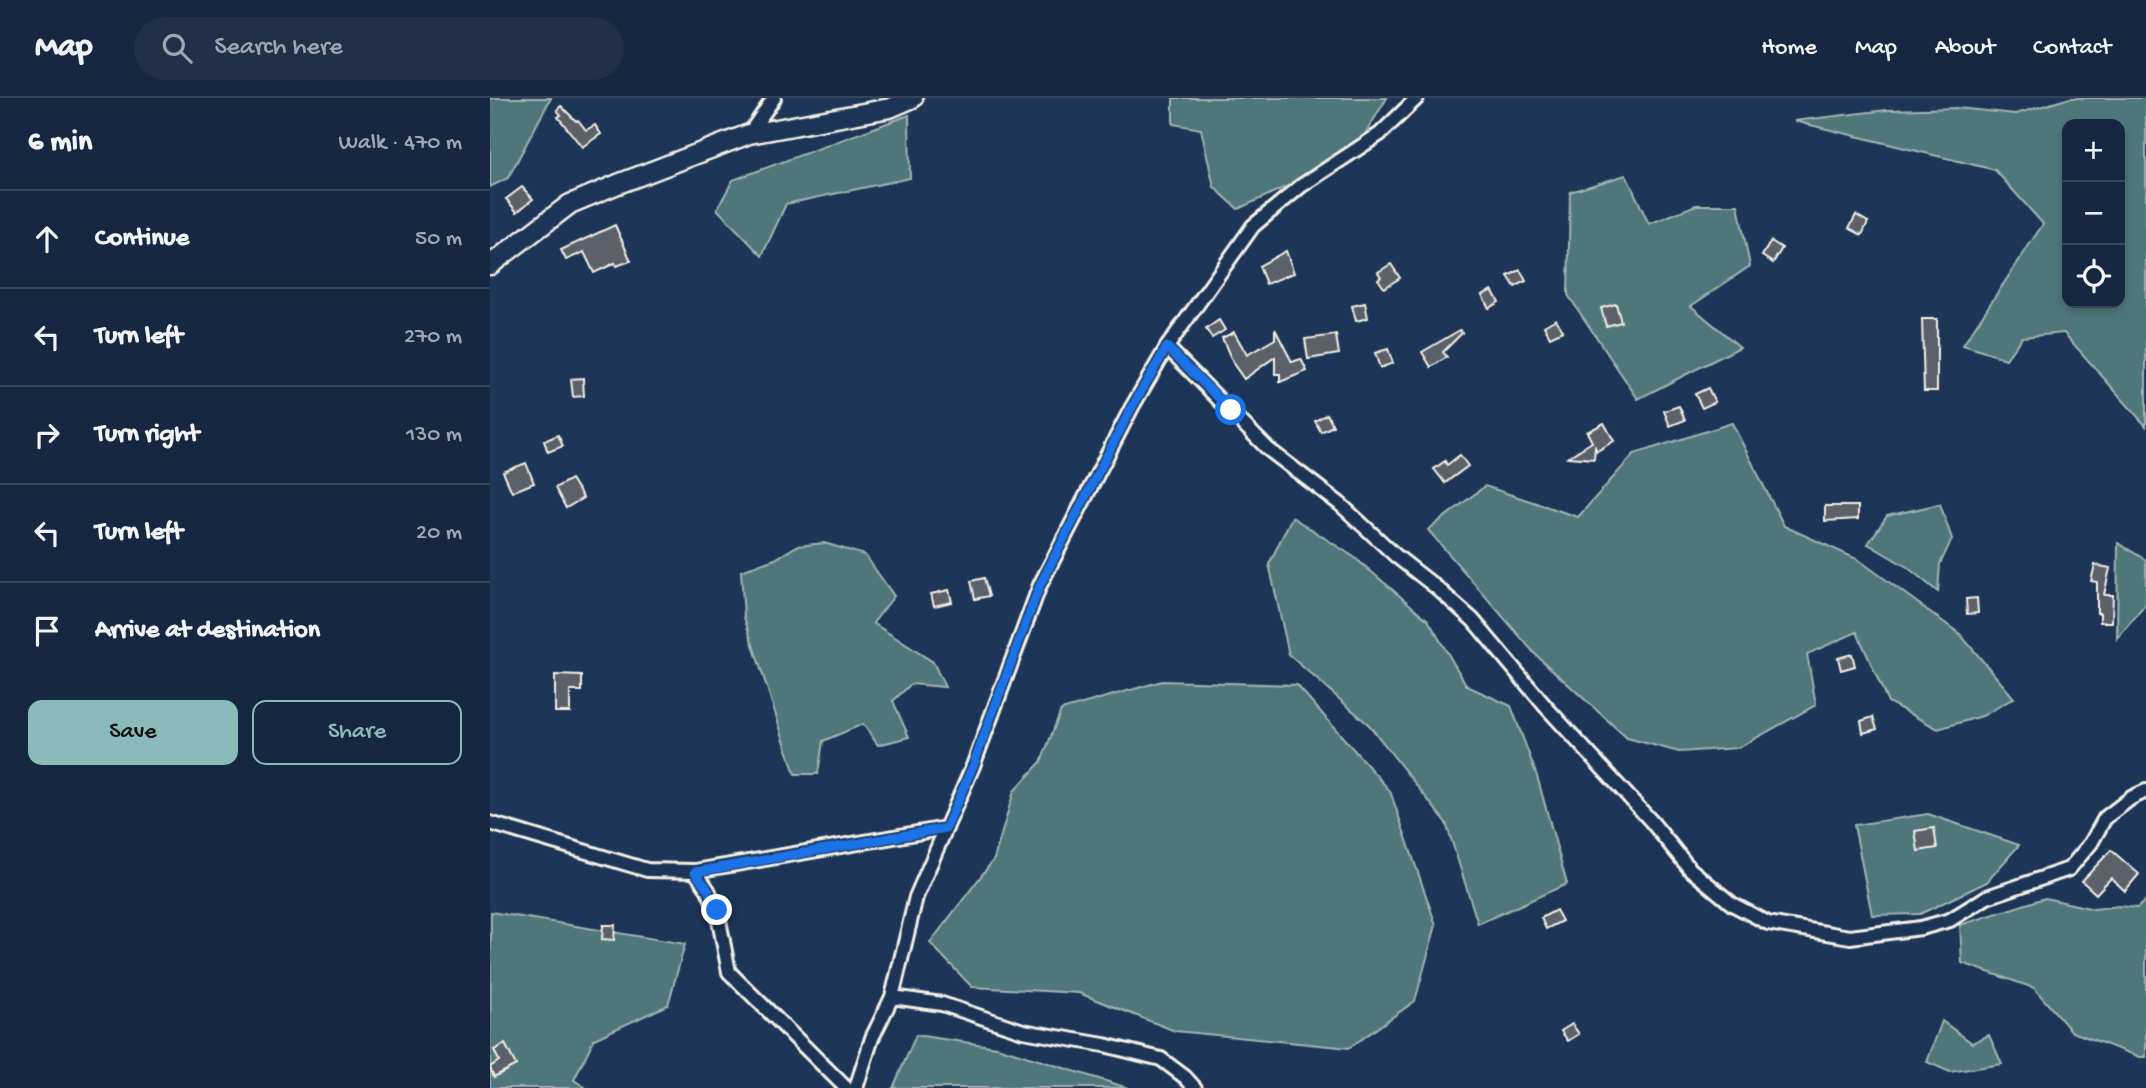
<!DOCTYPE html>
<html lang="en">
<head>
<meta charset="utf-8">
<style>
  :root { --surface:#162841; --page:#1f3048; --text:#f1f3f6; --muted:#9ea6b1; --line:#35445a; --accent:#8bbbb9 }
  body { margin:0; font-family:"Gochi Hand",sans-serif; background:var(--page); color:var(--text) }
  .controls { position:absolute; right:21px; top:21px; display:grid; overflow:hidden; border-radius:14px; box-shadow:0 4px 10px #0003 }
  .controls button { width:63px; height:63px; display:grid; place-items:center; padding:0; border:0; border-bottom:2px solid var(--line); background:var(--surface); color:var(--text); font:35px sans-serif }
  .stop { position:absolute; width:21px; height:21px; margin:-16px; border:5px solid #1a73e8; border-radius:50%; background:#fff }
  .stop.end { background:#1a73e8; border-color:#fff; box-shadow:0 2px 7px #0008 }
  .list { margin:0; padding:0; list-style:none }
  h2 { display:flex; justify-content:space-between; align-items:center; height:91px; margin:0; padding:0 28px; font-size:30px }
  h2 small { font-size:23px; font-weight:400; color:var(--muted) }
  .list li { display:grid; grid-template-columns:46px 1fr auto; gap:21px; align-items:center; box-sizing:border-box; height:98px; padding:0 28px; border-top:2px solid var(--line) }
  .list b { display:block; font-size:26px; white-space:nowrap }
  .list em { font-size:23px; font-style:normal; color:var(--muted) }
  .actions { display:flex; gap:14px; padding:21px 28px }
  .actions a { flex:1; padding:16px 0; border:2px solid var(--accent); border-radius:14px; text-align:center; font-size:24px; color:var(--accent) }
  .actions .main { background:var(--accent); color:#111 }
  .icon { flex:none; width:38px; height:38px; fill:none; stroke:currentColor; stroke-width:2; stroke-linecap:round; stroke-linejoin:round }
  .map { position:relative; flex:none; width:1656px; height:990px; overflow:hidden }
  header { display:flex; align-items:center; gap:42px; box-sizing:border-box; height:98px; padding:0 35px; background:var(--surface); border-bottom:2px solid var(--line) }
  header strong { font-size:33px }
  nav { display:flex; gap:38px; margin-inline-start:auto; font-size:24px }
  .search { width:490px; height:63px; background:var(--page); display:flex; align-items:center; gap:18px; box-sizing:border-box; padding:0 24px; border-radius:38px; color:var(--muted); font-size:26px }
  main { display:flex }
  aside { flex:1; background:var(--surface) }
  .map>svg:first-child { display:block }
</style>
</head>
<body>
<header>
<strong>Map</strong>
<div class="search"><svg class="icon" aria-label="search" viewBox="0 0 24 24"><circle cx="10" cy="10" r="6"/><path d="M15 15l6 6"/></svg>Search here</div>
<nav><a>Home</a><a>Map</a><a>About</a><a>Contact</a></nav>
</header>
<main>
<aside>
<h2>6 min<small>Walk · 470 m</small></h2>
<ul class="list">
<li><svg class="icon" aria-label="ahead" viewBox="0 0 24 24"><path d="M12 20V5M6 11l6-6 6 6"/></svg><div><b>Continue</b></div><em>50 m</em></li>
<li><svg class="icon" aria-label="left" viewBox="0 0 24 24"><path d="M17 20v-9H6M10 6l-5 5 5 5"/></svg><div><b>Turn left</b></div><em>270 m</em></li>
<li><svg class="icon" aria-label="right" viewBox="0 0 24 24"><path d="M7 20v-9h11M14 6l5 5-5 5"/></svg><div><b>Turn right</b></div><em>130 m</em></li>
<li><svg class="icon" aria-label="left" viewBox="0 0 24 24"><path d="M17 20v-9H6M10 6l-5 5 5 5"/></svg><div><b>Turn left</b></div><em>20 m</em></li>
<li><svg class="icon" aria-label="arrive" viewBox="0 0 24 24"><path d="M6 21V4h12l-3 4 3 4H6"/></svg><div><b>Arrive at destination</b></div></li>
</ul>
<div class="actions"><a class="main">Save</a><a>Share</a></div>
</aside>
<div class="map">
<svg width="1656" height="990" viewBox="0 0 1656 990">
  <rect width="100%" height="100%" fill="#1d3557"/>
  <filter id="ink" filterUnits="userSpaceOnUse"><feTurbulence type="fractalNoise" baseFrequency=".0143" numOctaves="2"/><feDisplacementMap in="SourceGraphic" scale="14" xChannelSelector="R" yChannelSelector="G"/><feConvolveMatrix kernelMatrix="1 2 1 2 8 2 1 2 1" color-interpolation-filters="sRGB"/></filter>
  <g filter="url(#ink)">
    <!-- green -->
    <g fill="#4f777a" stroke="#a2b4b1" stroke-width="2" fill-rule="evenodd">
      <path d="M0 0H61L18 80 0 89Z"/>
      <path d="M683 0H897L873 39 815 80 748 111 724 89 711 31 683 26Z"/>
      <path d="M1580 0H1656V328L1574 235 1532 239 1516 261 1473 247 1553 126 1505 72 1304 23 1397 12 1467 10 1526 16ZM1577 26H1630V205H1577Z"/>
      <path d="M419 17 420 80 296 106 272 158 227 111 243 82Z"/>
      <path d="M1136 77 1159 126 1206 107H1248L1260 168 1201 208 1250 249 1148 301 1078 197 1080 94Z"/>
      <path d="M1242 325 1294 428 1369 462 1470 536 1524 600 1492 618 1448 631 1398 604 1367 534 1317 556 1326 607 1248 650 1189 654 1137 640 1045 556 938 432 995 388 1088 419 1144 356Z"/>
      <path d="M1450 406 1462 441 1450 466 1448 494 1417 469 1378 446 1397 418Z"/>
      <path d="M802 419 864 459 938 522 977 588 1021 608 1047 678 1077 786 988 826 956 725 879 627 799 557 779 466Z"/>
      <path d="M334 445 375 457 404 498 383 525 443 564 455 589 421 586 403 603 419 639 388 647 373 626 333 643 328 676H305L254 519 251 473 285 461 307 448Z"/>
      <path d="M1628 445 1656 462V506L1627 541Z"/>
      <path d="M672 583 807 587 900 693 946 827 925 903 859 950 685 933 589 895 482 889 440 845 504 761 524 693 551 664 571 612Z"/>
      <path d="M1438 716 1529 747 1497 784 1430 816 1382 817 1364 727Z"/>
      <path d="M1555 800 1604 811 1629 808 1647 810 1656 802V959H1650L1582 934 1544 890 1472 865 1470 827Z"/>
      <path d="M1 814 195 846 178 907 104 941 84 982 96 990H0Z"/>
      <path d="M1452 923 1482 945 1499 937 1512 966 1460 974 1437 964Z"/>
      <path d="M426 937 507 949 638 990H403Z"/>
    </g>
    <!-- building -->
    <g fill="#5b6167" stroke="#f4f1e8" stroke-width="2">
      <path d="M71 8 86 23 88 22 96 32 105 27 111 36 92 49 68 19 71 17 67 12Z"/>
      <path d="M32 89 43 101 27 114 16 101Z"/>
      <path d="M1366 117 1378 124 1372 137 1359 130Z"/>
      <path d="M125 127 141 163 126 168 125 165 104 175 94 154 76 162 71 152Z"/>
      <path d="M1281 143 1292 150 1283 165 1272 158Z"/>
      <path d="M796 153 804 175 776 186 769 168Z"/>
      <path d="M901 166 910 180 894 190 888 181 891 179 888 174Z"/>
      <path d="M1030 172 1036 183 1025 189 1018 178Z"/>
      <path d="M1002 192 1009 204 999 210 992 197Z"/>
      <path d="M875 205 878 220 866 223 862 208Z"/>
      <path d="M1126 206 1131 224 1116 228 1111 210Z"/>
      <path d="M1066 221 1073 233 1060 239 1054 228Z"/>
      <path d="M1432 221H1447V293H1434Z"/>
      <path d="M729 222 735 232 722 240 716 231Z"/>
      <path d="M785 231 802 264 811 261 817 273 790 284V276H785V259L754 281 744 267 732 240 744 234 757 257 785 241Z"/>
      <path d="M970 232 972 235 953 254 957 259 941 269 932 254Z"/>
      <path d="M846 237 849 256 818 261 815 241Z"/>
      <path d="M898 251 903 265 890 270 885 255Z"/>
      <path d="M93 280 94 298 83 299 81 281Z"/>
      <path d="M1218 290 1225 304 1212 310 1205 296Z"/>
      <path d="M1189 308 1195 322 1180 328 1174 313Z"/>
      <path d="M837 316 843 328 831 334 825 323Z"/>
      <path d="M1114 325 1124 343 1107 353 1105 349 1104 361 1078 359 1102 344 1097 334Z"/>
      <path d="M68 337 73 348 58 354 54 343Z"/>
      <path d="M970 357 978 368 955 385 944 371 955 363 957 367Z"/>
      <path d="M36 365 44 385 22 394 13 374Z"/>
      <path d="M81 381 93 400 76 410 65 390Z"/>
      <path d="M1335 408H1368V421L1335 423Z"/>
      <path d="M1605 467 1620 470 1614 497H1623L1622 524H1610V515H1607V484L1601 483Z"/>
      <path d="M494 480 499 498 485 501 481 483Z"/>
      <path d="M459 492 462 504 444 508 441 496Z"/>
      <path d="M1487 500 1488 515 1477 516 1476 501Z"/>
      <path d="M1362 556 1365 568 1351 572 1348 560Z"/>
      <path d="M65 577 92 578V593H80V614H65Z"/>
      <path d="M1383 619 1387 631 1373 635 1371 623Z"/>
      <path d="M1444 730 1447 750 1428 753 1425 733Z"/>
      <path d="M1621 752 1649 776 1635 793 1621 780 1606 796 1592 783Z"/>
      <path d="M1066 812 1072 823 1056 831 1051 820Z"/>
      <path d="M113 827H125L124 842 112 841Z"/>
      <path d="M1082 926 1089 936 1078 943 1071 933Z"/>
      <path d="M15 946 26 967 4 979 0 969 9 963 4 952Z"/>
    </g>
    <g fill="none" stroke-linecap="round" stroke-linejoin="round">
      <defs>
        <g id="street">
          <path d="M259 36 284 0"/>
          <path d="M677 249 778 351 850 406 906 458 947 490 983 522 1056 609 1161 723 1200 771 1242 806 1278 825 1360 839 1431 830 1460 822 1497 799 1579 771 1601 745 1615 720 1641 700 1656 693"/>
          <path d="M0 725 157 772 205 773 456 730"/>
          <path d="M205 773 218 792 227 812 239 874 356 990"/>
          <path d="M402 899 452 906 533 933 614 947 671 961 695 979 705 990"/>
          <path d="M366 990 382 940 402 899 426 799 483 668 550 487 642 309 677 249 763 128 811 88 890 36 927 0"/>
        </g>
        <path id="secondary" d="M0 167 80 106 128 86 259 36 400 10 423 0"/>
      </defs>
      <!-- street casing -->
      <use href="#street" stroke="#f4f1e8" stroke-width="18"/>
      <!-- secondary casing -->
      <use href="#secondary" stroke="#f4f1e8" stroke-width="23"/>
      <!-- street -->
      <use href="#street" stroke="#1d3557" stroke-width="12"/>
      <!-- secondary -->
      <use href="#secondary" stroke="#1d3557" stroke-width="18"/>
    </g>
  </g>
  <g fill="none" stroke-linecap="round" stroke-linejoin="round" filter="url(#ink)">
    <!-- route -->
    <path stroke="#1a73e8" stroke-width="9" d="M227 812 218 792 205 774 456 730 483 668 550 487 642 309 677 249 741 312"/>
  </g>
</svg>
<div class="controls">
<button>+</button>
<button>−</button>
<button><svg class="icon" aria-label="locate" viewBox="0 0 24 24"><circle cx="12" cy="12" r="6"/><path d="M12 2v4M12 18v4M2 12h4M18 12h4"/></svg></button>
</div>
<div class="stop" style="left:741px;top:312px"></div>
<div class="stop end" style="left:227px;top:812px"></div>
</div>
</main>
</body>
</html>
